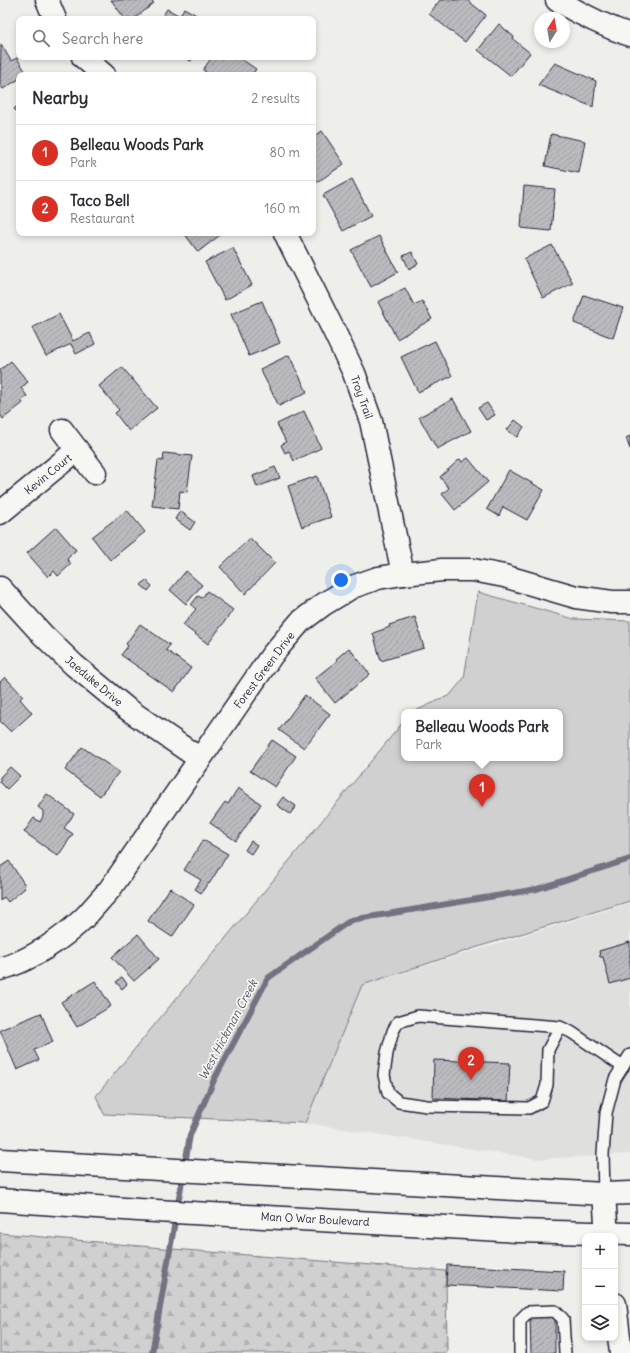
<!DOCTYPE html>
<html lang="en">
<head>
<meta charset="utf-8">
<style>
  :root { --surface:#fff; --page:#f2f2f3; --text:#2b2b33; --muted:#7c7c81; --line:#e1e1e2; --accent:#d93025 }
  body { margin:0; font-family:Delius,sans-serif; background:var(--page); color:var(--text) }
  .controls { position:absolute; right:12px; bottom:12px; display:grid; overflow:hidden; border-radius:8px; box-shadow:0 2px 6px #0003 }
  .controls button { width:36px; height:36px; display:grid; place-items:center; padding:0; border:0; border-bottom:1px solid var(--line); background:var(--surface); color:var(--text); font:20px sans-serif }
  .compass { position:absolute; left:534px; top:12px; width:36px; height:36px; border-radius:50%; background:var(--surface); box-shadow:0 2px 6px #0003; rotate:11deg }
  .you { position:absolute; left:341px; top:580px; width:14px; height:14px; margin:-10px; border:3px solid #fff; border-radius:50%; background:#1a73e8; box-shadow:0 0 0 6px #1a73e833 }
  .badge { display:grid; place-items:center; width:26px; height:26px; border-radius:50%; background:var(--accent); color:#fff; font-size:13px; font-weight:700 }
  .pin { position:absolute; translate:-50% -33px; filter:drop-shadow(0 1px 2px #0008) }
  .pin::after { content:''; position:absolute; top:21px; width:14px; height:12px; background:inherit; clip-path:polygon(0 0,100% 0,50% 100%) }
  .popup { position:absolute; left:401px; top:709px; width:162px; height:52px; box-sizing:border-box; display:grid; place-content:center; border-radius:8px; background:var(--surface); filter:drop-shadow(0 1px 3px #0005); font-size:13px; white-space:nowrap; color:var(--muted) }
  .popup b { font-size:15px; color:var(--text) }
  .popup::after { content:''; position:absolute; left:50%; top:100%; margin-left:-8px; border:8px solid transparent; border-top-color:var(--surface) }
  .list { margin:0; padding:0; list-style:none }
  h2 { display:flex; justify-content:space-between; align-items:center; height:52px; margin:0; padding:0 16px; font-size:17px }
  h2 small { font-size:13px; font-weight:400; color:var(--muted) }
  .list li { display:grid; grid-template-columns:26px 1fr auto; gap:12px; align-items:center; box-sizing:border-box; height:56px; padding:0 16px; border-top:1px solid var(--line) }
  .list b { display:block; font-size:15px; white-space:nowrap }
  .list p { margin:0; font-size:13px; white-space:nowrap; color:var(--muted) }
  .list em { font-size:13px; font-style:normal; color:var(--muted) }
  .icon { flex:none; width:22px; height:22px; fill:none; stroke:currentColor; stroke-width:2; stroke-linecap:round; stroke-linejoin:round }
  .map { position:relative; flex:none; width:630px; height:1353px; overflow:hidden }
  .search { position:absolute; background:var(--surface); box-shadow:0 2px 6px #0003; left:16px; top:16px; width:300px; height:44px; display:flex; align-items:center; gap:10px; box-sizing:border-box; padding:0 14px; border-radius:8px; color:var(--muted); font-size:15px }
  .panel { position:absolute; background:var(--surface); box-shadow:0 2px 6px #0003; left:16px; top:72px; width:300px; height:164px; border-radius:8px }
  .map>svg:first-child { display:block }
</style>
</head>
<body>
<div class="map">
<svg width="630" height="1353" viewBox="0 0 630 1353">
  <defs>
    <pattern id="forest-firs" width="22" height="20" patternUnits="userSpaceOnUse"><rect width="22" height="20" fill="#d0d0d1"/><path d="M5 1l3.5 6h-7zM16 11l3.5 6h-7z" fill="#b2b2b4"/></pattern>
    <pattern id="building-hatch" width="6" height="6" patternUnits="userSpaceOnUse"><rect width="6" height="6" fill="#bbbbbf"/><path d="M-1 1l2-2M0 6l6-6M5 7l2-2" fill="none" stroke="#a0a0a5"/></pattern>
  </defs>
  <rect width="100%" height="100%" fill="#eeeeeb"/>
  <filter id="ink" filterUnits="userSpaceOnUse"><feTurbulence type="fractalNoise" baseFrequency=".025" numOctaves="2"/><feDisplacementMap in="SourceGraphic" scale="8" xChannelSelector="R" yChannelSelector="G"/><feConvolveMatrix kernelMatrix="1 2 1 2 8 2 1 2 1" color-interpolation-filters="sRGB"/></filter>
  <g filter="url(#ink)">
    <!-- built -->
    <path fill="#dfdfde" d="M630 903V1154L538 1159 305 1123 362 985Z"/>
    <!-- green -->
    <path fill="#d0d0d1" stroke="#797986" d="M478 592 574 619 630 621V901L484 945 362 985 305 1123 104 1114 96 1096 404 721V758H560V712H413L450 695 464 678Z"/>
    <!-- forest -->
    <path fill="url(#forest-firs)" stroke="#797986" d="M0 1233 173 1249 446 1271 447 1353H0Z"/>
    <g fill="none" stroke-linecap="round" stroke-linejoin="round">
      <!-- stream -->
      <path stroke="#727281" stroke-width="6" d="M152 1353 190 1135 214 1080 268 978 351 920 537 889 630 859"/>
    </g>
    <!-- building -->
    <g fill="url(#building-hatch)" stroke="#22223b">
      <path d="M111 0H151L154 3 134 19H125Z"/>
      <path d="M440 0H467L486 15 465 42 429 14Z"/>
      <path d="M184 8 198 16 196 19H161L167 9 180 16Z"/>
      <path d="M499 24 514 37 513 39 530 53 511 76 478 50Z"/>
      <path d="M1 44 11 61 17 58 27 74 19 75V79L3 89 0 85Z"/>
      <path d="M183 57H193L191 61Z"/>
      <path d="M212 57H238L256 69 252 75H210L203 70Z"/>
      <path d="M555 63 596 81 593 107 538 85Z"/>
      <path d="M19 104V114L14 109Z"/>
      <path d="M322 131 344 164 316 183 313 178V137Z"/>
      <path d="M551 134 585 141 579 173 545 166Z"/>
      <path d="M352 179 371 216 343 231 323 195Z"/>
      <path d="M524 186 555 189 551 231 521 228Z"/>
      <path d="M184 233H218L220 235 198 252Z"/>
      <path d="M379 236 398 272 371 287 351 250Z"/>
      <path d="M552 245 573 283 543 298 524 259Z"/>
      <path d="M233 248 252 285 225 300 205 262Z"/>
      <path d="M412 252 418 264 409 269 403 256Z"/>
      <path d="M405 288 414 305 422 301 432 319 397 339 378 302Z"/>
      <path d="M584 295 623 308 613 338 574 323Z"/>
      <path d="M262 301 280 343 249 356 231 314Z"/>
      <path d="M59 314 73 341 90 333 95 344 76 354 71 344 46 356 32 328Z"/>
      <path d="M435 341 452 376 418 392 401 357Z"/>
      <path d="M289 355 307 392 279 406 260 369Z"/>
      <path d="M11 361 28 382 21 388 27 396 21 400 23 403 3 419 0 414V370Z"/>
      <path d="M122 367 157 408 129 431 115 413 119 410 99 386Z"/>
      <path d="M453 399 471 431 437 449 419 417Z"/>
      <path d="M487 403 495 415 486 420 478 408Z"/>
      <path d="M304 411 321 448 294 461 289 451 285 453 281 445 286 442 277 424Z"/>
      <path d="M515 420 524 427 517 437 507 430Z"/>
      <path d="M630 436V449L626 438Z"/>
      <path d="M164 453 192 456 187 492 180 491 178 509 152 506 158 460 163 461Z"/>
      <path d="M468 458 488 482 455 510 442 494 449 488 440 477 460 459 462 462Z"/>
      <path d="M275 467 280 478 257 487 253 476Z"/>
      <path d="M509 470 544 490 527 520 503 507 499 516 487 509Z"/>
      <path d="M317 476 331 517 302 527 288 486Z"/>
      <path d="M127 510 145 532 110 560 92 537Z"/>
      <path d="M180 511 195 522 190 530 175 519Z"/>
      <path d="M56 527 76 550 67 559 71 564 58 576 54 571 48 577 27 553Z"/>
      <path d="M250 538 275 563 245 594 220 567Z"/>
      <path d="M186 571 202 585 186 604 170 590Z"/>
      <path d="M146 580 152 586 148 591 141 585Z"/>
      <path d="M207 591 233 610 208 644 183 625 196 609 191 605 198 596 202 598Z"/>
      <path d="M415 617 424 648 381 661 373 633 390 627 389 625Z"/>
      <path d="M140 624 170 645 166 650 191 668 174 692 121 655 128 646 126 644Z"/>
      <path d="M349 648 370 674 335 703 315 678 338 660 336 659Z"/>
      <path d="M5 677 23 696 20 699 32 713 11 732 0 721V682Z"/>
      <path d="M305 695 330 714 304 748 279 730Z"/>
      <path d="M272 740 296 756 275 787 250 771Z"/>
      <path d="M82 747 119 772 100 796 65 770Z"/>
      <path d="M10 767 20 776 7 789 0 782V777Z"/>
      <path d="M238 788 261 804 236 841 210 823 225 802 228 804Z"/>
      <path d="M47 794 74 814 64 828 73 834 58 856 24 832 34 818 40 822 43 816V811L38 807Z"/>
      <path d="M283 797 296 806 290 814 277 805Z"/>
      <path d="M203 840 228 854 209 884 208 883 201 893 195 889 201 880 184 870Z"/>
      <path d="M251 841 257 845 251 854 245 850Z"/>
      <path d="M9 861 25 885 23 886 25 888 8 902 4 897 0 901V867Z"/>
      <path d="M170 888 194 905 172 937 148 921Z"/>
      <path d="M138 934 159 959 134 981 112 957Z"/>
      <path d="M630 942V978L610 984 603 957H600L599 951Z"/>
      <path d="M122 977 127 984 122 989 116 982Z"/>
      <path d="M95 981 111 1006 77 1027 61 1002Z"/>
      <path d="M41 1013 53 1042 34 1050 39 1060 17 1070 0 1030Z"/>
      <path d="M434 1060 510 1063 508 1101 433 1098Z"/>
      <path d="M447 1265 564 1271 563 1291 446 1285Z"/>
      <path d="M530 1316H555V1353H531Z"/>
    </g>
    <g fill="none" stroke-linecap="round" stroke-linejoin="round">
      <defs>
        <g id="lane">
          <path d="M560 1027 548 1050 547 1085 542 1101 529 1108 427 1106 399 1102 388 1093 384 1075 387 1053 393 1031 398 1022 418 1016 560 1027 571 1032 623 1067"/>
          <path d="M604 1194 603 1154 606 1113 615 1079 630 1055"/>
          <path d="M520 1353V1320L528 1312 555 1311 563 1319 565 1353"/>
        </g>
        <g id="street">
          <path d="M47 0 55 19"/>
          <path d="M557 0C580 14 604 26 630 35"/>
          <path d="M83 57 104 75"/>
          <path d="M285 233 334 331 354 373 371 421 403 574"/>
          <path d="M62 430 95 473"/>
          <path d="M0 513 77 450"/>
          <path d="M0 588 43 635 74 665 126 708 200 759"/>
          <path d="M0 969C30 961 64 938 86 916 94 907 102 898 110 889L272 655 300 622 324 604 352 587 378 578 403 574 442 570H473L504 576 576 597 612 602H630"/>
        </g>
        <g id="secondary">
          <path d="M604 1194 607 1236"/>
          <path d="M615 1304 621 1353"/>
        </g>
        <g id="primary">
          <path d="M0 1160 604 1194 630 1193"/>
          <path d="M0 1200 138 1210 518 1231 630 1234"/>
        </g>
      </defs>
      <!-- lane casing -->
      <use href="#lane" stroke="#22223b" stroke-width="14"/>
      <!-- street casing -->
      <use href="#street" stroke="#22223b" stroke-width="25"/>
      <!-- secondary casing -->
      <use href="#secondary" stroke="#22223b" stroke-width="25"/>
      <!-- primary casing -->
      <use href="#primary" stroke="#22223b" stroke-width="25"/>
      <!-- lane -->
      <use href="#lane" stroke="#f6f6f2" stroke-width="11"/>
      <!-- street -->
      <use href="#street" stroke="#f6f6f2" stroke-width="22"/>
      <!-- secondary -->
      <use href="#secondary" stroke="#f6f6f2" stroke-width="22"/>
      <!-- primary -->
      <use href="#primary" stroke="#f6f6f2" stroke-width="22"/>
    </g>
  </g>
  <g text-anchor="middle" stroke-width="3.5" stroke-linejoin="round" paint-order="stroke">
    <!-- street labels -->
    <g font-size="11" fill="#22223b" stroke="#f6f6f2">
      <text transform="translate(362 397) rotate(70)" y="4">Troy Trail</text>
      <text transform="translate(48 474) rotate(-39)" y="4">Kevin Court</text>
      <text transform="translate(264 670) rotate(-53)" y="4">Forest Green Drive</text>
      <text transform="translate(94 681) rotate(40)" y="4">Jaeduke Drive</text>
      <text transform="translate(315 1219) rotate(3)" y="4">Man O War Boulevard</text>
    </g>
    <!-- water labels -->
    <g font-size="12" font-style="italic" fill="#575769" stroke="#f6f6f2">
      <text transform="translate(228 1030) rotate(-62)" y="4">West Hickman Creek</text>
    </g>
  </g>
</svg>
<div class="controls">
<button>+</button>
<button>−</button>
<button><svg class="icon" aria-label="layers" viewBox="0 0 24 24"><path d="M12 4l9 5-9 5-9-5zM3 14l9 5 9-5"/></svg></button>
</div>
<svg class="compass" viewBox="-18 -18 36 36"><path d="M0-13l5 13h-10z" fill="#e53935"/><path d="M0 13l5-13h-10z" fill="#7c7c81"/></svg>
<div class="you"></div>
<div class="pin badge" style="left:482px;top:807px">1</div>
<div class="popup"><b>Belleau Woods Park</b>Park</div>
<div class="pin badge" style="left:471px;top:1080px">2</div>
<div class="search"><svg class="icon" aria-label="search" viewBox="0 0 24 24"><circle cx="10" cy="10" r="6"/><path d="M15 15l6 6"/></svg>Search here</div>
<section class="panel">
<h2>Nearby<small>2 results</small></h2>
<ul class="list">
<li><span class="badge">1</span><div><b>Belleau Woods Park</b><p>Park</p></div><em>80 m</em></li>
<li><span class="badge">2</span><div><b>Taco Bell</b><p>Restaurant</p></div><em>160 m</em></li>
</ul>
</section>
</div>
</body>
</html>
